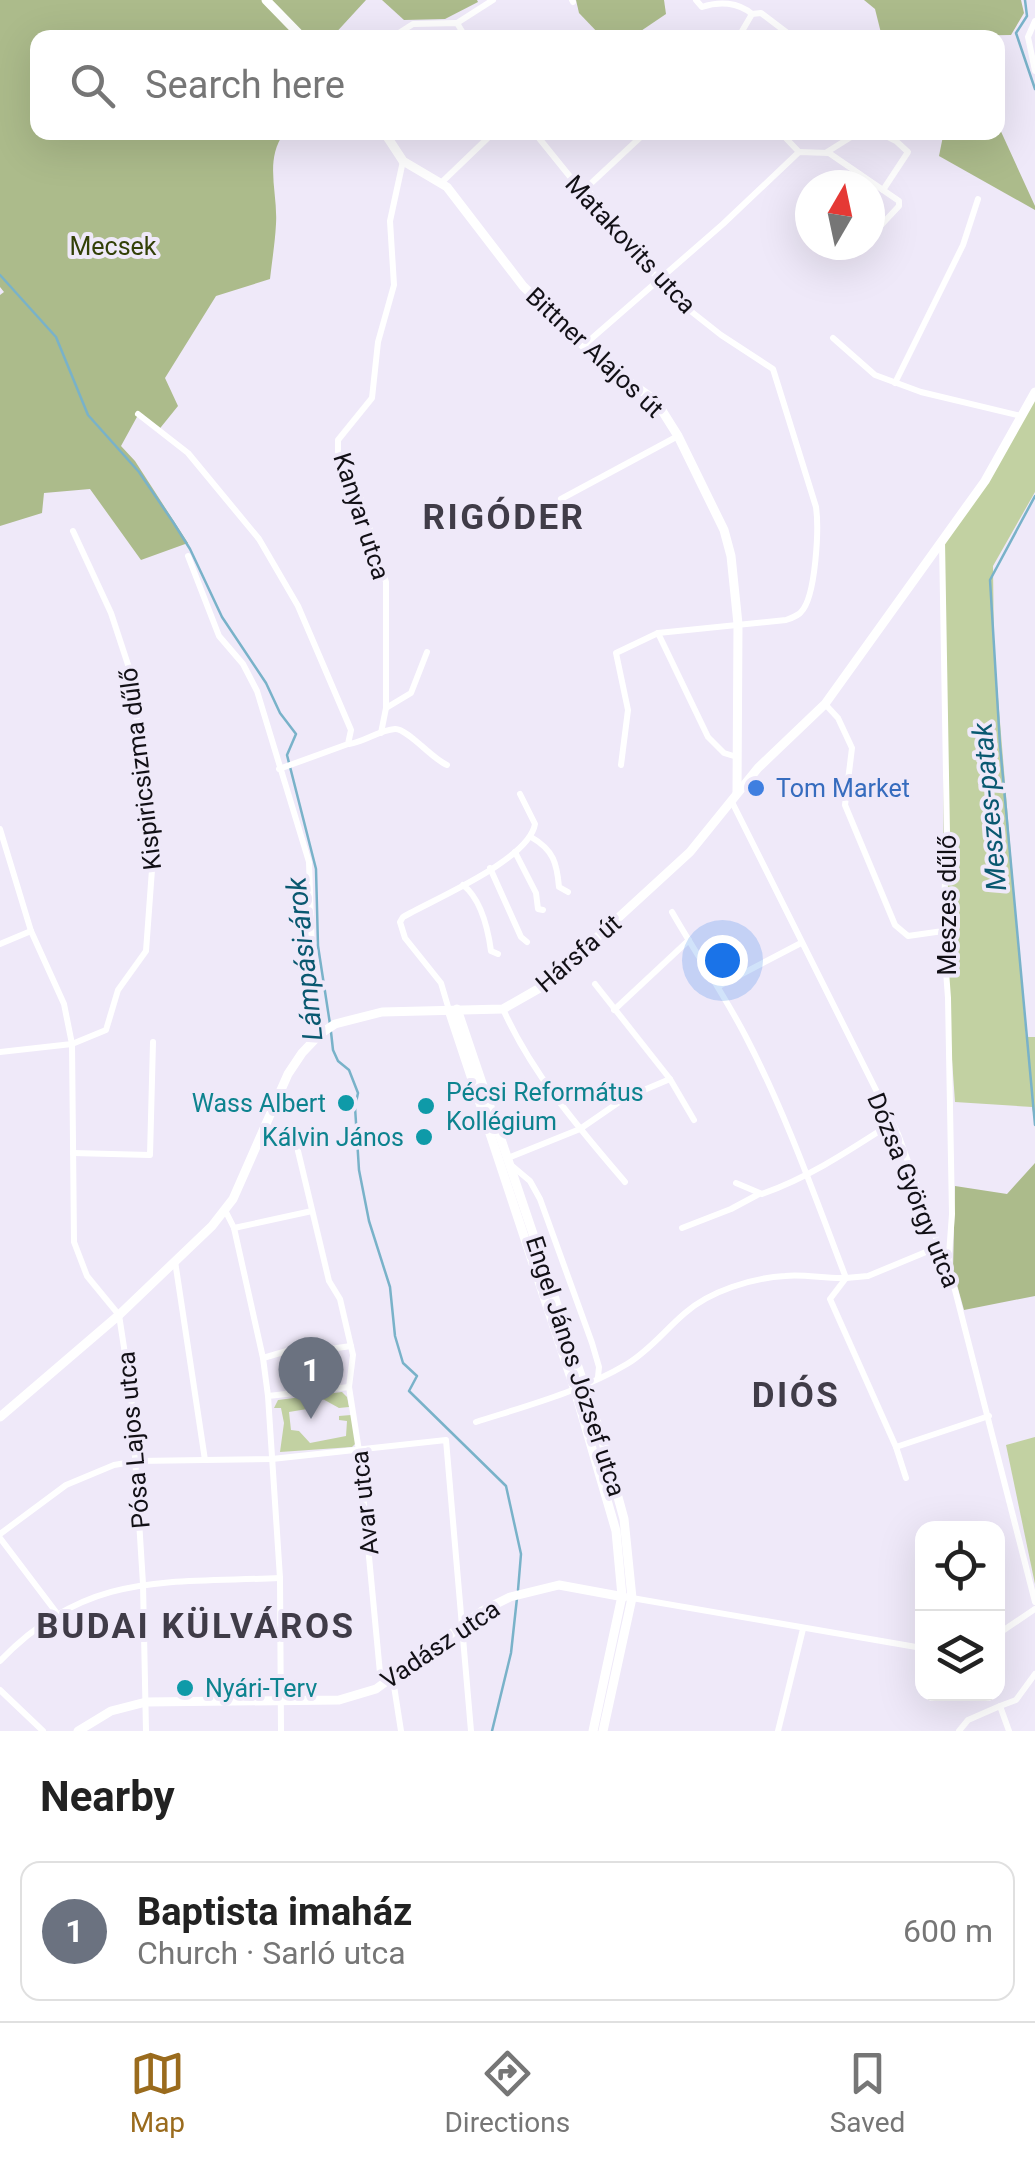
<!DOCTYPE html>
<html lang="en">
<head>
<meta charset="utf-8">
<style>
  :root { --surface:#fff; --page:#f2f2f2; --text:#222; --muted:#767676; --line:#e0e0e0; --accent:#9a6b1d }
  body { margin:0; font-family:Roboto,sans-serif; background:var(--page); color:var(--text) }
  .controls { position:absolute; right:30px; bottom:30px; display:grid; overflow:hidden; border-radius:20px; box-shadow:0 10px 40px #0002 }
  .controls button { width:90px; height:90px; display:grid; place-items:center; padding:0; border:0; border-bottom:2px solid var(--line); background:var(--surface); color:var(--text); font:50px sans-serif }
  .compass { position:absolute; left:795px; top:170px; width:90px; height:90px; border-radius:50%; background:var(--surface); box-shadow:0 10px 40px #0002; rotate:9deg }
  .you { position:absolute; left:722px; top:960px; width:35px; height:35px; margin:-25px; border:8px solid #fff; border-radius:50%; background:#1a73e8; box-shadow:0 0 0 15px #1a73e833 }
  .badge { display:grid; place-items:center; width:65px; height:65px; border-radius:50%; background:var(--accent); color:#fff; font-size:32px; font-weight:700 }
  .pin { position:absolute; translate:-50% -82px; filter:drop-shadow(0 2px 5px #0008) }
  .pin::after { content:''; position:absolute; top:52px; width:35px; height:30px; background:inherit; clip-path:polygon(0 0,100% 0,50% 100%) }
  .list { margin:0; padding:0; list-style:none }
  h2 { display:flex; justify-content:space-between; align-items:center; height:130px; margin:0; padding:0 40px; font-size:42px }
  h2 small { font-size:32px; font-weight:400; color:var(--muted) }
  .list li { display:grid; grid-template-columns:65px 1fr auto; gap:30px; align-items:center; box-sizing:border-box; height:140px; margin:0 20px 20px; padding:0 20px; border:2px solid var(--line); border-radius:20px }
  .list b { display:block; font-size:38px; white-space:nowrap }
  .list p { margin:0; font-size:32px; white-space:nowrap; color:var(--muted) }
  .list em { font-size:32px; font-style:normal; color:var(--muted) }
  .icon { flex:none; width:55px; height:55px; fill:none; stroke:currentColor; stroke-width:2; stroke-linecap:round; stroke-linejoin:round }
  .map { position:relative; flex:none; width:1035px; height:1731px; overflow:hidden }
  .search { position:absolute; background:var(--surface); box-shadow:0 10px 40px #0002; left:30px; right:30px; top:30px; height:110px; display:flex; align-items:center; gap:25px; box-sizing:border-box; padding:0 35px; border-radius:20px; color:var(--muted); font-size:38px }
  .sheet { height:290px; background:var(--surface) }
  nav { display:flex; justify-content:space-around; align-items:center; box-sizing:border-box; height:140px; border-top:2px solid var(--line); background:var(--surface); font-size:28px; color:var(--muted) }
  nav a { display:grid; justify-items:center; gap:5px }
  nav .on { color:var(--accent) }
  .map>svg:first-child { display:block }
</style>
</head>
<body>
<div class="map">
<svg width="1035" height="1731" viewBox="0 0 1035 1731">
  <rect width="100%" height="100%" fill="#efe9f9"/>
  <!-- green -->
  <g fill="#c2d1a2">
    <path d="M1035 396V492L993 566 994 649 1026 1037H1035V1123L1032 1107 955 1102 943 931 945 539Z"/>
    <path d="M342 1392 347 1397 349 1407 339 1408 321 1398 307 1409 289 1412 291 1430 299 1431 310 1443 346 1436 347 1421 339 1420V1416L351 1415 356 1443 352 1447 280 1452 284 1423 281 1408H274L278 1400Z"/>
    <path d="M1035 1437V1584L1006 1445Z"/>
  </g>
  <!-- forest -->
  <g fill="#acbb8b">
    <path d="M0 0H366L332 37 38 38V132L284 133C264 161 278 192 276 224 275 243 272 261 270 279L216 296 165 378 178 406 157 432 138 415 121 446 135 461 188 543 141 560 90 489 44 493 42 513 0 526V295L4 292 0 287Z"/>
    <path d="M382 0H477L478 2 445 19 404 20Z"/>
    <path d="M576 0H664L666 14 632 37H602L579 13Z"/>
    <path d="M864 0H1021L1024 13 1011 35 882 37 875 9Z"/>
    <path d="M998 125 1035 206V210L939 156 943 136 940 133 998 132Z"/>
    <path d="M1035 1163V1296L964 1310 953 1270 955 1186 1007 1194Z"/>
  </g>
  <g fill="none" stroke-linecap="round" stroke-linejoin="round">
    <!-- stream -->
    <g stroke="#79b2c9" stroke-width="2.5">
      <path d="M1025 0 1027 16 1016 33 1035 89"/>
      <path d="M0 275 56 337 88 415 139 472 173 522 190 549 222 617 266 683 280 713 296 734 287 755 316 869 318 946 330 1024"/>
      <path d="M1035 496 990 580 1000 745 1035 1125"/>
      <path d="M331 1032 333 1050 338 1061 349 1070 358 1093 355 1107 359 1170 369 1221 390 1287 395 1336 403 1363 417 1376 409 1391 506 1486 521 1554 518 1590"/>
      <path d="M492 1731 511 1653 517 1598"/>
    </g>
    <!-- minor -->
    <g stroke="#fff" stroke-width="6">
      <path d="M572 0 573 2"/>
      <path d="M696 0 702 7C719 1 738 2 752 14L761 13 794 38"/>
      <path d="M1035 21 1028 37 1035 71"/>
      <path d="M457 23 493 0"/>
      <path d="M391 38 413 24 457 23 466 38"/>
      <path d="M738 38 752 14"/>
      <path d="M534 132 580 189 586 188 642 252 658 281 683 305 721 335 773 369 816 507C819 528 816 597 801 612 799 615 789 619 786 620L658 633"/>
      <path d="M780 132 799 152"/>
      <path d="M878 132 896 141 908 152 883 190"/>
      <path d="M827 152 859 132"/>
      <path d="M442 182 494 132"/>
      <path d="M586 188 646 132"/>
      <path d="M853 255 862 245"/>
      <path d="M833 338 875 375 921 392 1021 416"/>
      <path d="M583 346 723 224 799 152 829 153 899 201V206L870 237"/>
      <path d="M895 383 963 245 978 199"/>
      <path d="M138 414 188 453 259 539 298 606 351 730 348 744 279 769"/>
      <path d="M561 499 678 436"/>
      <path d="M73 531 111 613 134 683 141 779 153 856 146 951 118 990 106 1030 72 1044 74 1242 87 1276 119 1315 131 1393 143 1584 146 1731"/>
      <path d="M942 541 947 833 943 931 948 998 952 1214 948 1268"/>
      <path d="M188 556 219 636 243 664 257 691 309 862 312 951 320 1033"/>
      <path d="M825 704 838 718 852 748 845 805 895 925 908 936 943 931"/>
      <path d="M386 708V582L359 493 338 452V440L372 398 378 342 394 285 390 221 403 161"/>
      <path d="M381 733 386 708 411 693 427 652"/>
      <path d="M349 744C365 742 379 730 395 729 407 728 432 759 447 765"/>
      <path d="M621 765 628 710 616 653 658 633 708 737 724 753 737 757"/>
      <path d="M732 802 898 1134 955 1290 1035 1602"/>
      <path d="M0 829 31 931 64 1004 72 1044 0 1052"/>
      <path d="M531 837C554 850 557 864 559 887L568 892"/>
      <path d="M515 852 536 893 538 909 543 910"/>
      <path d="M490 868 521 937 527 942"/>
      <path d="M463 885C481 899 488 929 491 951L498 954"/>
      <path d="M0 944 31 931"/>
      <path d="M595 984 670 1079 694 1120"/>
      <path d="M719 986 801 943"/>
      <path d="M503 1009C532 1074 579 1128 625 1182"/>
      <path d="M449 1010 441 983 405 938 400 922 403 917C434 899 529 860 535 824L520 794"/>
      <path d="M614 1010 689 940"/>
      <path d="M298 1151 329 1281 340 1299 353 1355 349 1387 359 1451 380 1673 394 1686 401 1731"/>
      <path d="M73 1153 150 1155 153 1042"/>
      <path d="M508 1158 580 1129 625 1098 670 1079"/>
      <path d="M511 1165 530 1181 540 1199 592 1343 599 1367 598 1377"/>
      <path d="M736 1183 762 1194C810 1177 850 1150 892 1123"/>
      <path d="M225 1210 234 1228 263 1358 268 1396 280 1578 281 1731"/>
      <path d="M234 1228 312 1211"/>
      <path d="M682 1228 731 1209 759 1194"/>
      <path d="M938 1247 868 1276 846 1278 830 1299 896 1447 989 1416"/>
      <path d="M175 1261 205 1460"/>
      <path d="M263 1358 304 1346 316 1351 351 1346"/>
      <path d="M268 1396 349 1387"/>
      <path d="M476 1422C526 1406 582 1391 627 1364 650 1350 665 1330 685 1313 710 1291 752 1278 785 1276 805 1274 826 1279 846 1278 815 1197 786 1114 746 1037 724 994 696 954 672 912"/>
      <path d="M896 1447 906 1478"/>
      <path d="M0 1534 66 1485 114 1465 137 1461 272 1459 446 1440 471 1731"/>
      <path d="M0 1538 56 1612"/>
      <path d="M632 1598 922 1648"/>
      <path d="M998 1634 1035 1609"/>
      <path d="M0 1661C86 1571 166 1583 280 1578"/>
      <path d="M0 1690 43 1731"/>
      <path d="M1000 1706 1016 1700 1035 1674"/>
      <path d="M778 1731 803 1629"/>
      <path d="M959 1731 968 1720 1000 1706 1009 1731"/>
    </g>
    <!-- tertiary -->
    <g stroke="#fff" stroke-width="9">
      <path d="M266 0 303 38"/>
      <path d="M384 132 403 161 447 187 523 286 597 359 656 401 678 436 724 530 731 556 738 624 737 793"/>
      <path d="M457 1009 601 1435 624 1519 632 1598 603 1731"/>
      <path d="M449 1010 574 1387 616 1531 622 1596 593 1731"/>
      <path d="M0 1417 119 1315 212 1226 233 1199 288 1074 302 1053 320 1034 335 1024 382 1012 503 1009 545 985 690 852 758 768 825 704 985 481 1035 392"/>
      <path d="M78 1731 111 1711 146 1702 339 1700 376 1689 482 1611 510 1597 559 1585 624 1597"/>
    </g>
  </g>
  <!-- markers -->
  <circle fill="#3f7fe0" stroke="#efe9f9" stroke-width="4" cx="756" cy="788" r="10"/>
  <g fill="#0f9aa8" stroke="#efe9f9" stroke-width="4">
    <circle cx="346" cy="1103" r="10"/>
    <circle cx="426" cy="1106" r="10"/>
    <circle cx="424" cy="1137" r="10"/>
    <circle cx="185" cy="1688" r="10"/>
  </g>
  <g text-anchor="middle" stroke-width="8" stroke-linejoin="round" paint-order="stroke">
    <!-- street labels -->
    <g font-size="25" fill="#121016" stroke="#efe9f9">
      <text transform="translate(631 244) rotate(47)" y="9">Matakovits utca</text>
      <text transform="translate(595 352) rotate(43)" y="9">Bittner Alajos út</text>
      <text transform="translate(362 516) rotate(72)" y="9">Kanyar utca</text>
      <text transform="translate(140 769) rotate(-97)" y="9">Kispiricsizma dűlő</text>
      <text transform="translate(947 905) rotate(-90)" y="9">Meszes dűlő</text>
      <text transform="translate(578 953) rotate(-41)" y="9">Hársfa út</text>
      <text transform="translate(914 1190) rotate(68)" y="9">Dózsa György utca</text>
      <text transform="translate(576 1366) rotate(72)" y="9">Engel János József utca</text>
      <text transform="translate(133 1440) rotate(-95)" y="9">Pósa Lajos utca</text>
      <text transform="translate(364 1503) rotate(-96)" y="9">Avar utca</text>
      <text transform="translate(440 1644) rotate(-34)" y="9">Vadász utca</text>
    </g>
    <!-- park labels -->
    <g font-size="25" fill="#334007" stroke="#efe9f9">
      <text x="113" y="255">Mecsek</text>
    </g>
    <!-- shop labels -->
    <g font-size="25" fill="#366cbe" stroke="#efe9f9" text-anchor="start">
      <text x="776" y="797">Tom Market</text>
    </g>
    <!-- culture labels -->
    <g font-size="25" fill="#0d838f" stroke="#efe9f9" text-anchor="start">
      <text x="446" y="1101">Pécsi Református<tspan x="446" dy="29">Kollégium</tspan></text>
      <text x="326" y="1112" text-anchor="end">Wass Albert</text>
      <text x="404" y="1146" text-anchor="end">Kálvin János</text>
      <text x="205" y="1697">Nyári-Terv</text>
    </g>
    <!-- water labels -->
    <g font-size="28" font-style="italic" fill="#095870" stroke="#efe9f9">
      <text transform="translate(989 807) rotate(-95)" y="10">Meszes-patak</text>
      <text transform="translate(304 959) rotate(-96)" y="10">Lámpási-árok</text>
    </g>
    <!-- district labels -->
    <g font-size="35" font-weight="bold" letter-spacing="2.5" fill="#403c48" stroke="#efe9f9">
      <text x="504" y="529">RIGÓDER</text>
      <text x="796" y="1407">DIÓS</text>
      <text x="196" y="1638">BUDAI KÜLVÁROS</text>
    </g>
  </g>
</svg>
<div class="controls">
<button><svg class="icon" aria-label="locate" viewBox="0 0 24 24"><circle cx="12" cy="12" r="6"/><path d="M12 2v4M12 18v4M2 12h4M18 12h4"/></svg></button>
<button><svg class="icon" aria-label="layers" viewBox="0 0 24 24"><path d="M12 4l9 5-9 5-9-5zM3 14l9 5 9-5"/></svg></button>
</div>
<svg class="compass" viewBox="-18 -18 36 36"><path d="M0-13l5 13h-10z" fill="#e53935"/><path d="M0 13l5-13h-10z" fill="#767676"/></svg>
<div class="you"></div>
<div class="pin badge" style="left:311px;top:1419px;background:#6b7280">1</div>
<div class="search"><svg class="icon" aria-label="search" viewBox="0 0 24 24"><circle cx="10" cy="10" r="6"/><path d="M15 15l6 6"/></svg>Search here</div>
</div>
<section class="sheet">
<h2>Nearby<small></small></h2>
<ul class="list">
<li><span class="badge" style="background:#6b7280">1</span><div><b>Baptista imaház</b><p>Church · Sarló utca</p></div><em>600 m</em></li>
</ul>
</section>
<nav>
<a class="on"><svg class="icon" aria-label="map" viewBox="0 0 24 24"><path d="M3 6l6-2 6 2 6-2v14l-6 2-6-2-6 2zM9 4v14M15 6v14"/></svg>Map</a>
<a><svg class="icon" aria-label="directions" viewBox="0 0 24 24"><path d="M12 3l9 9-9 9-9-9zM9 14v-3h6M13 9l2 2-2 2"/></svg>Directions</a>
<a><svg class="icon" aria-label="saved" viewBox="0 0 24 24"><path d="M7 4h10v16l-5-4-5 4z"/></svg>Saved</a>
</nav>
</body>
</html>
